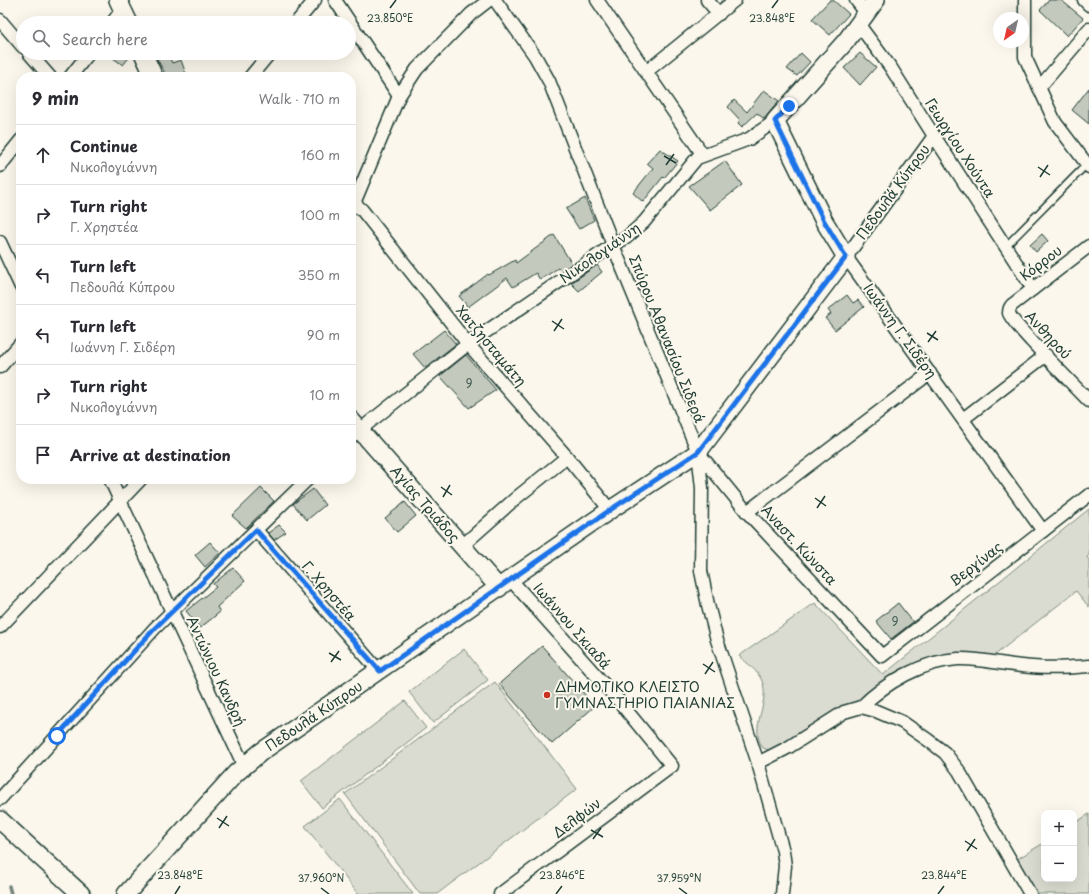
<!DOCTYPE html>
<html lang="en">
<head>
<meta charset="utf-8">
<style>
  :root { --surface:#fff; --page:#f7f7f7; --text:#2b2b33; --muted:#7c7c81; --line:#e1e1e2 }
  body { margin:0; font-family:"Playpen Sans",sans-serif; background:var(--page); color:var(--text) }
  .controls { position:absolute; right:12px; bottom:12px; display:grid; overflow:hidden; border-radius:8px; box-shadow:0 4px 16px #0002 }
  .controls button { width:36px; height:36px; display:grid; place-items:center; padding:0; border:0; border-bottom:1px solid var(--line); background:var(--surface); color:var(--text); font:20px sans-serif }
  .compass { position:absolute; left:993px; top:12px; width:36px; height:36px; border-radius:50%; background:var(--surface); box-shadow:0 4px 16px #0002; rotate:214deg }
  .stop { position:absolute; width:12px; height:12px; margin:-9px; border:3px solid #1a73e8; border-radius:50%; background:#fff }
  .stop.end { background:#1a73e8; border-color:#fff; box-shadow:0 1px 4px #0008 }
  .list { margin:0; padding:0; list-style:none }
  h2 { display:flex; justify-content:space-between; align-items:center; height:52px; margin:0; padding:0 16px; font-size:17px }
  h2 small { font-size:13px; font-weight:400; color:var(--muted) }
  .list li { display:grid; grid-template-columns:26px 1fr auto; gap:12px; align-items:center; box-sizing:border-box; height:60px; padding:0 16px; border-top:1px solid var(--line) }
  .list b { display:block; font-size:15px; white-space:nowrap }
  .list p { margin:0; font-size:13px; white-space:nowrap; color:var(--muted) }
  .list em { font-size:13px; font-style:normal; color:var(--muted) }
  .icon { flex:none; width:22px; height:22px; fill:none; stroke:currentColor; stroke-width:2; stroke-linecap:round; stroke-linejoin:round }
  .map { position:relative; flex:none; width:1089px; height:894px; overflow:hidden }
  .search { position:absolute; background:var(--surface); box-shadow:0 4px 16px #0002; left:16px; top:16px; width:340px; height:44px; display:flex; align-items:center; gap:10px; box-sizing:border-box; padding:0 14px; border-radius:22px; color:var(--muted); font-size:15px }
  .panel { position:absolute; background:var(--surface); box-shadow:0 4px 16px #0002; left:16px; top:72px; width:340px; height:412px; border-radius:16px }
  .map>svg:first-child { display:block }
</style>
</head>
<body>
<div class="map">
<svg width="1089" height="894" viewBox="0 0 1089 894">
  <rect width="100%" height="100%" fill="#fbf7ec"/>
  <filter id="ink" filterUnits="userSpaceOnUse"><feTurbulence type="fractalNoise" baseFrequency=".025" numOctaves="2"/><feDisplacementMap in="SourceGraphic" scale="8" xChannelSelector="R" yChannelSelector="G"/><feConvolveMatrix kernelMatrix="1 2 1 2 8 2 1 2 1" color-interpolation-filters="sRGB"/></filter>
  <g filter="url(#ink)">
    <!-- green -->
    <g fill="#dbdcd1" stroke="#7d8c82">
      <path d="M1089 509V555L1087 557 1089 560V607L1076 591 990 659 959 657 898 678 775 752 763 748C748 727 771 703 762 681 758 671 747 663 739 656L815 603 883 675Z"/>
      <path d="M464 649 488 680 433 723 409 692Z"/>
      <path d="M495 682 577 789 437 894H420L345 794Z"/>
      <path d="M405 701 426 728 322 808 301 781Z"/>
      <path d="M340 799 413 894H358L351 885 305 826Z"/>
      <path d="M1089 814V894H1037L1017 859 1044 843V879H1074V824Z"/>
    </g>
    <g fill="none" stroke-linecap="round" stroke-linejoin="round">
      <!-- stream -->
      <path stroke="#74847b" stroke-width="3.5" d="M9 886 11 894"/>
    </g>
    <!-- building -->
    <g fill="#c4c9be" stroke="#1f3d34">
      <path d="M830 0H833L849 14 830 35 812 19Z"/>
      <path d="M1049 0H1061L1083 18 1067 36 1040 10Z"/>
      <path d="M106 53H133L123 65Z"/>
      <path d="M801 53 810 62 797 76 787 69Z"/>
      <path d="M860 53 876 67 860 85 844 68Z"/>
      <path d="M168 54 172 63 181 60 187 77H167L157 59Z"/>
      <path d="M1089 88V124L1072 110Z"/>
      <path d="M764 90 779 101 764 119 757 113 742 127 738 123 740 120 728 107 734 100 747 112Z"/>
      <path d="M660 149 678 161 664 178 663 177 643 202 633 193 653 168 647 163Z"/>
      <path d="M725 161 742 185 710 210 689 186Z"/>
      <path d="M585 198 594 220 579 229 566 209Z"/>
      <path d="M1042 234 1048 241 1036 252 1030 245Z"/>
      <path d="M554 235 572 264 561 271 558 268 540 280 536 273 513 287 507 278 468 307 459 296 488 274 489 275 515 260 516 263Z"/>
      <path d="M597 265 602 272 579 291 571 283Z"/>
      <path d="M847 295 853 303 858 300 864 307 835 330 825 318 831 314 828 310Z"/>
      <path d="M444 330 456 344 425 368 413 354Z"/>
      <path d="M466 355 496 390 469 408 440 376Z"/>
      <path d="M261 488 274 501 246 528 232 516Z"/>
      <path d="M313 489 325 505 307 520 293 504Z"/>
      <path d="M405 502 416 516 397 532 385 518Z"/>
      <path d="M279 525 286 532 274 540 268 533Z"/>
      <path d="M210 542 220 553 205 567 195 555Z"/>
      <path d="M233 568 245 581 217 607 220 612 200 628 186 611 216 587 213 584Z"/>
      <path d="M898 603 913 622 891 639 876 621Z"/>
      <path d="M542 646 595 706 552 744 499 684Z"/>
    </g>
    <g fill="none" stroke-linecap="round" stroke-linejoin="round">
      <defs>
        <path id="lane" d="M1006 246 1087 164"/>
        <g id="street">
          <path d="M335 0 399 96"/>
          <path d="M495 0 535 56 549 81 613 245 698 452 702 488 701 571 708 605 717 640 758 763 783 851 785 866 782 894"/>
          <path d="M597 0 703 155"/>
          <path d="M707 0 719 14"/>
          <path d="M856 0 867 14"/>
          <path d="M1025 0V57L1055 122 1089 167"/>
          <path d="M1084 0 1089 5"/>
          <path d="M0 20 23 47"/>
          <path d="M112 23 122 10"/>
          <path d="M296 23 315 0"/>
          <path d="M859 25 891 68 934 136 1033 289"/>
          <path d="M29 53 50 77"/>
          <path d="M646 72 735 0"/>
          <path d="M70 77 89 53"/>
          <path d="M250 77 270 53"/>
          <path d="M1039 88 1089 29"/>
          <path d="M934 136 846 257 1043 531"/>
          <path d="M0 166 21 140"/>
          <path d="M351 200 362 210 468 344 567 457 610 510"/>
          <path d="M352 208 399 96 417 69 471 14 489 0"/>
          <path d="M0 242 21 287"/>
          <path d="M1089 246 1012 305C1010 307 1009 310 1009 313 1011 323 1077 388 1089 401"/>
          <path d="M0 367 21 343"/>
          <path d="M963 419 1046 355"/>
          <path d="M351 437 468 344 613 245 626 238 644 222 697 158 749 139 775 121"/>
          <path d="M698 452 747 512 882 656 1089 495"/>
          <path d="M110 479 244 766"/>
          <path d="M747 512 930 373"/>
          <path d="M256 530 379 671"/>
          <path d="M462 546 516 498 567 457"/>
          <path d="M0 627 141 479"/>
          <path d="M861 707C885 683 923 661 958 659 979 658 1001 664 1022 666 1044 669 1067 668 1089 666"/>
          <path d="M758 763 789 747 844 712 861 707 876 711 902 722 928 740 945 753 959 771 1030 894"/>
          <path d="M0 799 155 628 308 479"/>
          <path d="M500 894 672 766 618 700 511 580"/>
        </g>
        <g id="secondary">
          <path d="M118 0 129 23"/>
          <path d="M143 53 154 77"/>
          <path d="M351 420 499 588"/>
          <path d="M0 820 81 894"/>
          <path d="M126 894 236 773 261 752 610 510 698 452 846 257 824 221 775 121 846 41 876 0"/>
        </g>
      </defs>
      <!-- lane casing -->
      <use href="#lane" stroke="#1f3d34" stroke-width="9"/>
      <!-- street casing -->
      <use href="#street" stroke="#1f3d34" stroke-width="15"/>
      <!-- secondary casing -->
      <use href="#secondary" stroke="#1f3d34" stroke-width="20"/>
      <!-- lane -->
      <use href="#lane" stroke="#fbf7ec" stroke-width="6"/>
      <!-- street -->
      <use href="#street" stroke="#fbf7ec" stroke-width="12"/>
      <!-- secondary -->
      <use href="#secondary" stroke="#fbf7ec" stroke-width="17"/>
    </g>
  </g>
  <g fill="none" stroke-linecap="round" stroke-linejoin="round" filter="url(#ink)">
    <!-- route -->
    <path stroke="#1a73e8" stroke-width="5" d="M57 736 155 628 256 530 380 671 610 510 698 452 846 257 824 221 775 121 789 106"/>
  </g>
  <!-- ticks -->
  <path fill="none" stroke="#1f3d34" stroke-width="1.5" d="M390 8 396 0M772 8 778 0M664 156 676 163M666 165 674 154M1038 167 1050 175M1040 177 1048 165M552 321 564 329M554 331 562 319M927 333 938 340M928 342 936 331M441 487 452 495M443 497 450 485M815 498 826 506M817 508 825 496M329 653 341 660M331 662 339 651M703 664 715 672M705 674 713 662M217 818 229 826M219 828 227 816M591 830 603 837M593 839 601 828M965 841 977 849M967 851 975 839M321 888 329 894M679 888 687 894M175 894 180 886M556 894 562 886M938 894 944 886"/>
  <!-- markers -->
  <circle fill="#c8321e" stroke="#fbf7ec" stroke-width="1.5" cx="547" cy="695" r="4"/>
  <g text-anchor="middle" stroke-width="4" stroke-linejoin="round" paint-order="stroke">
    <!-- number labels -->
    <g font-size="12" fill="#486056">
      <text x="469" y="388">9</text>
      <text x="895" y="626">9</text>
    </g>
    <!-- street labels -->
    <g font-size="14" fill="#1f3d34" stroke="#fbf7ec">
      <text transform="translate(960 148) rotate(57)" y="5">Γεωργίου Χούντα</text>
      <text transform="translate(893 192) rotate(-54)" y="5">Πεδουλά Κύπρου</text>
      <text transform="translate(600 253) rotate(-35)" y="5">Νικολογιάννη</text>
      <text transform="translate(1041 263) rotate(-37)" y="5">Κόρρου</text>
      <text transform="translate(900 331) rotate(54)" y="5">Ιωάννη Γ. Σιδέρη</text>
      <text transform="translate(1048 335) rotate(47)" y="5">Ανθηρού</text>
      <text transform="translate(667 339) rotate(68)" y="5">Σπύρου Αθανασίου Σιδερά</text>
      <text transform="translate(491 346) rotate(50)" y="5">Χατζησταμάτη</text>
      <text transform="translate(425 504) rotate(49)" y="5">Αγίας Τριάδος</text>
      <text transform="translate(799 545) rotate(47)" y="5">Αναστ. Κώνστα</text>
      <text transform="translate(976 564) rotate(-38)" y="5">Βεργίνας</text>
      <text transform="translate(329 591) rotate(49)" y="5">Γ. Χρηστέα</text>
      <text transform="translate(572 626) rotate(49)" y="5">Ιωάννου Σκιαδά</text>
      <text transform="translate(216 671) rotate(65)" y="5">Αντώνιου Κανδρή</text>
      <text transform="translate(314 716) rotate(-34)" y="5">Πεδουλά Κύπρου</text>
      <text transform="translate(577 818) rotate(-37)" y="5">Δελφών</text>
    </g>
    <!-- poi labels -->
    <g font-size="14" fill="#1f3d34" stroke="#fbf7ec" text-anchor="start">
      <text x="555" y="692">ΔΗΜΟΤΙΚΟ ΚΛΕΙΣΤΟ<tspan x="555" dy="16">ΓΥΜΝΑΣΤΗΡΙΟ ΠΑΙΑΝΙΑΣ</tspan></text>
    </g>
  </g>
  <g font-size="10" text-anchor="middle" fill="#1f3d34" stroke="#fbf7ec" stroke-width="4" stroke-linejoin="round" paint-order="stroke">
    <text x="390" y="22">23.850°E</text>
    <text x="772" y="22">23.848°E</text>
    <text x="180" y="879">23.848°E</text>
    <text x="562" y="879">23.846°E</text>
    <text x="944" y="879">23.844°E</text>
    <text x="321" y="882">37.960°N</text>
    <text x="679" y="882">37.959°N</text>
  </g>
</svg>
<div class="controls">
<button>+</button>
<button>−</button>
</div>
<svg class="compass" viewBox="-18 -18 36 36"><path d="M0-13l5 13h-10z" fill="#e53935"/><path d="M0 13l5-13h-10z" fill="#7c7c81"/></svg>
<div class="stop" style="left:57px;top:736px"></div>
<div class="stop end" style="left:789px;top:106px"></div>
<div class="search"><svg class="icon" aria-label="search" viewBox="0 0 24 24"><circle cx="10" cy="10" r="6"/><path d="M15 15l6 6"/></svg>Search here</div>
<section class="panel">
<h2>9 min<small>Walk · 710 m</small></h2>
<ul class="list">
<li><svg class="icon" aria-label="ahead" viewBox="0 0 24 24"><path d="M12 20V5M6 11l6-6 6 6"/></svg><div><b>Continue</b><p>Νικολογιάννη</p></div><em>160 m</em></li>
<li><svg class="icon" aria-label="right" viewBox="0 0 24 24"><path d="M7 20v-9h11M14 6l5 5-5 5"/></svg><div><b>Turn right</b><p>Γ. Χρηστέα</p></div><em>100 m</em></li>
<li><svg class="icon" aria-label="left" viewBox="0 0 24 24"><path d="M17 20v-9H6M10 6l-5 5 5 5"/></svg><div><b>Turn left</b><p>Πεδουλά Κύπρου</p></div><em>350 m</em></li>
<li><svg class="icon" aria-label="left" viewBox="0 0 24 24"><path d="M17 20v-9H6M10 6l-5 5 5 5"/></svg><div><b>Turn left</b><p>Ιωάννη Γ. Σιδέρη</p></div><em>90 m</em></li>
<li><svg class="icon" aria-label="right" viewBox="0 0 24 24"><path d="M7 20v-9h11M14 6l5 5-5 5"/></svg><div><b>Turn right</b><p>Νικολογιάννη</p></div><em>10 m</em></li>
<li><svg class="icon" aria-label="arrive" viewBox="0 0 24 24"><path d="M6 21V4h12l-3 4 3 4H6"/></svg><div><b>Arrive at destination</b></div></li>
</ul>
</section>
</div>
</body>
</html>
